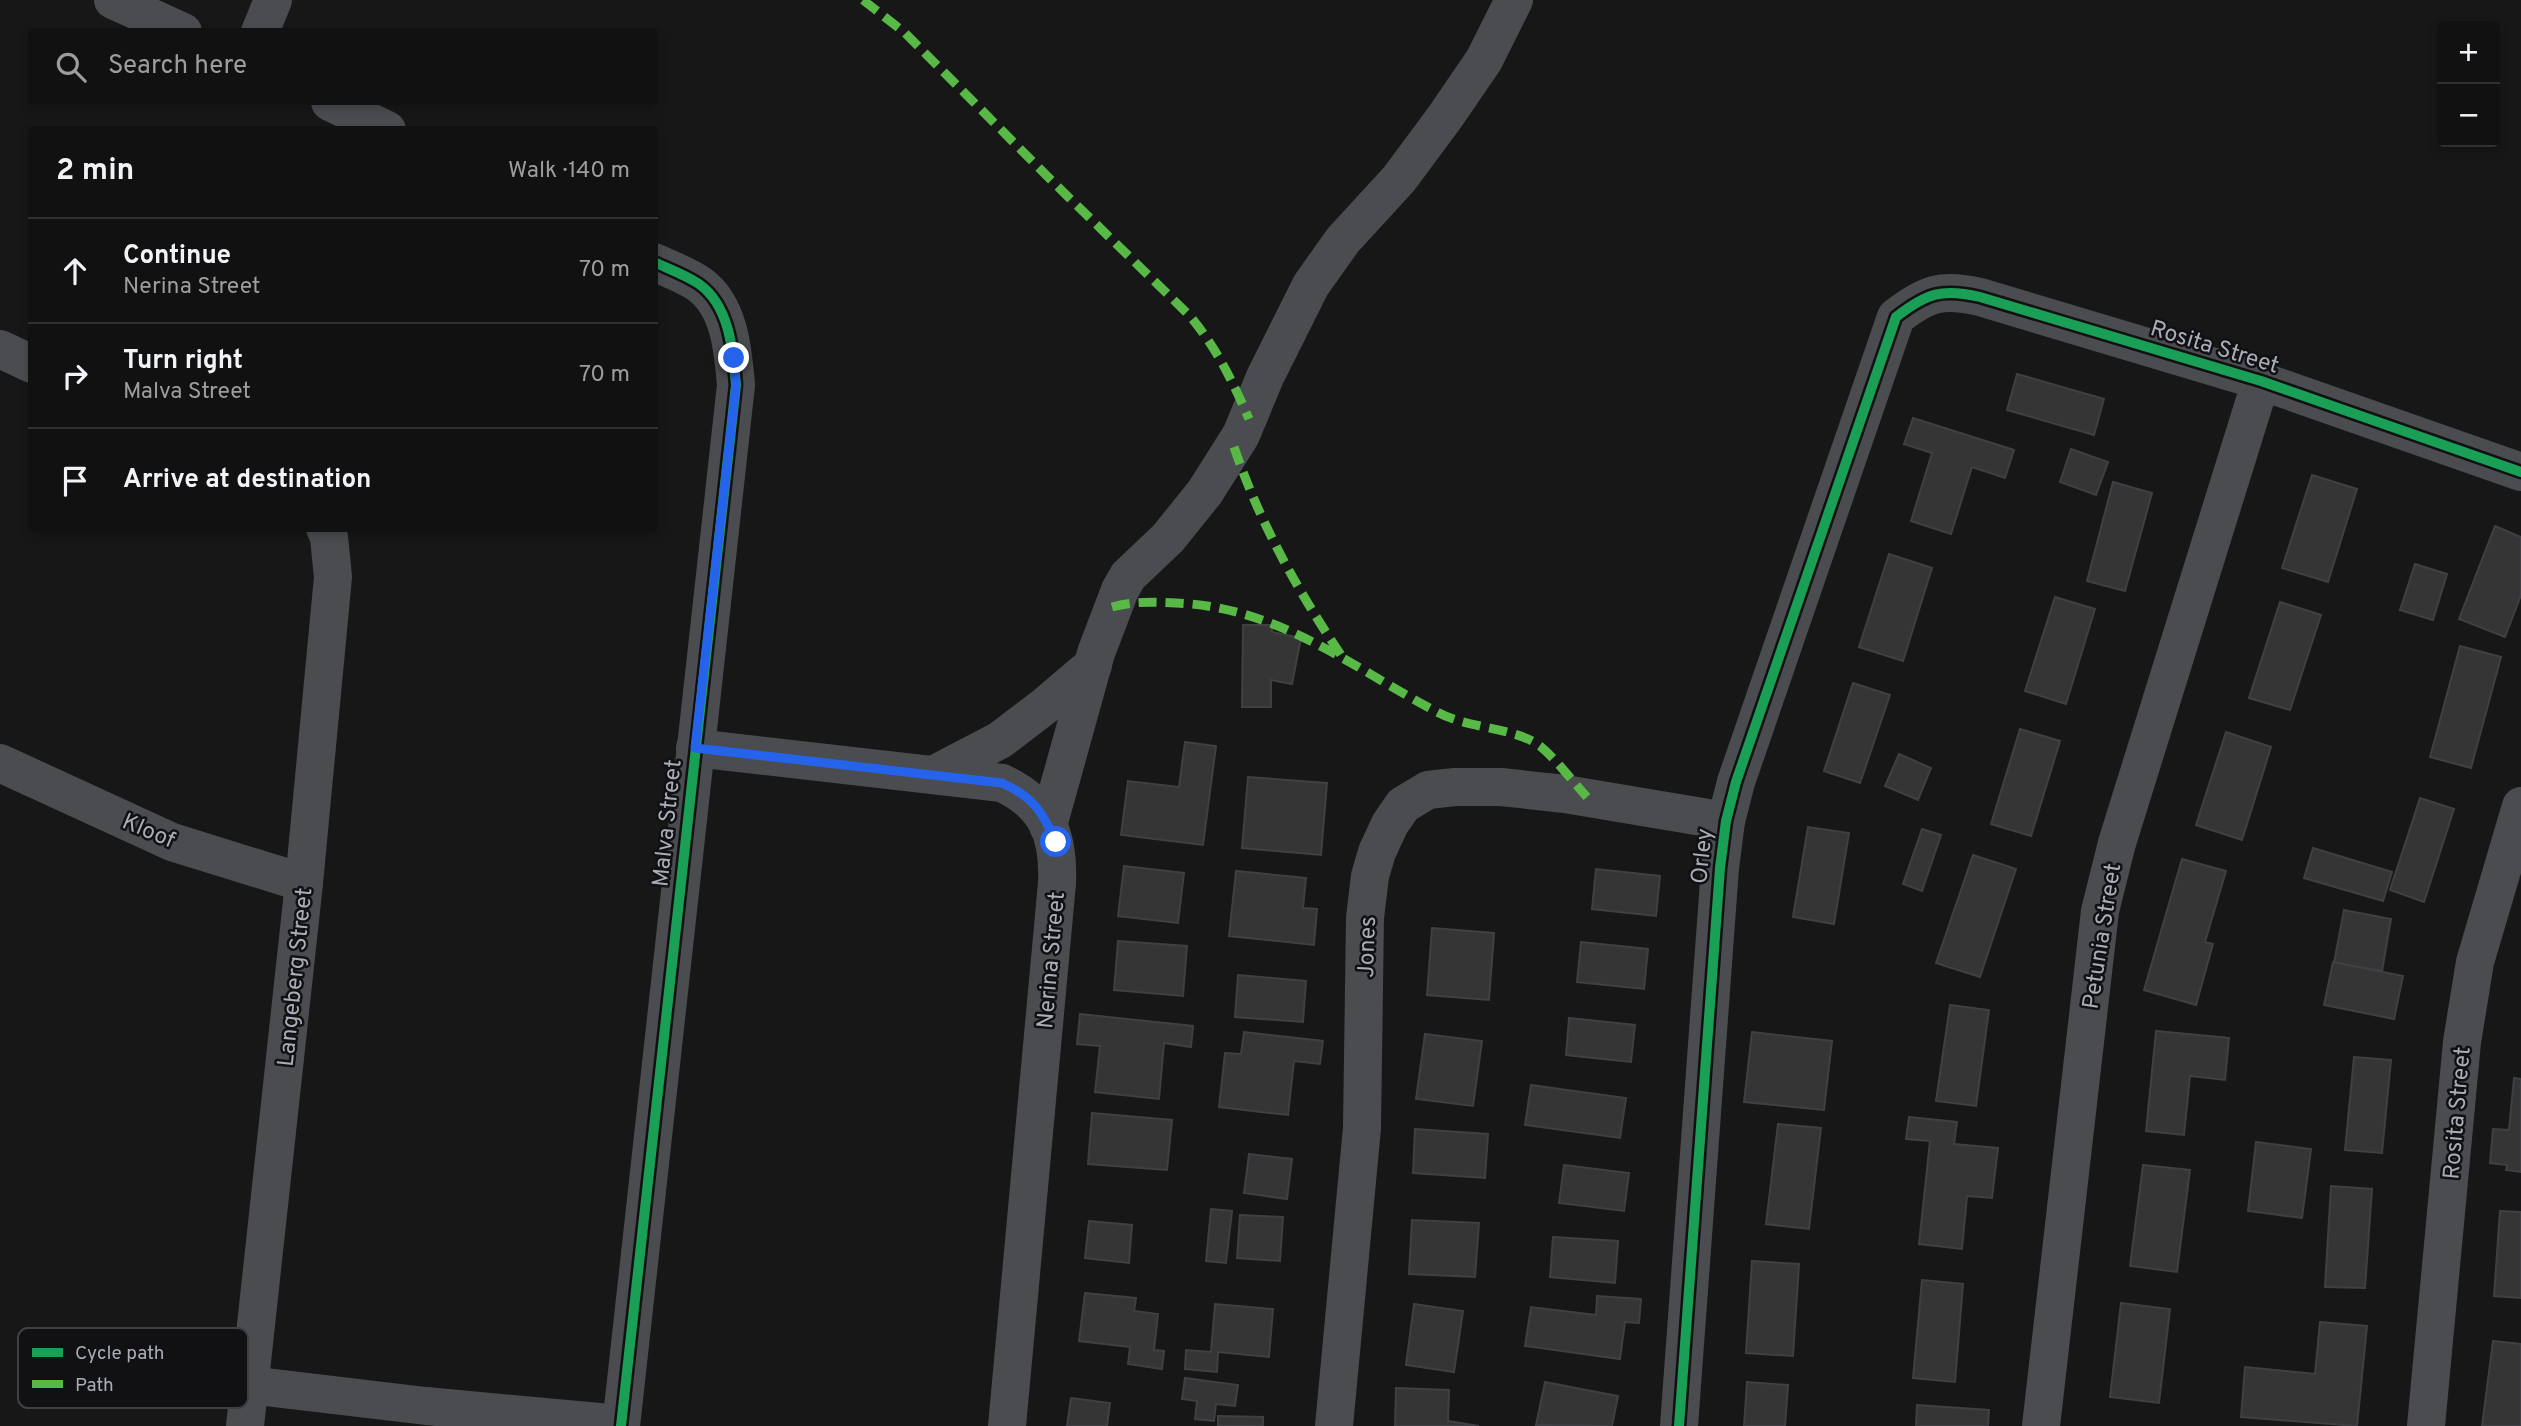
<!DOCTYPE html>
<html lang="en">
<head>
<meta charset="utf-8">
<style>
  :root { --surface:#111; --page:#1e1f1f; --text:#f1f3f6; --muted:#9c9d9f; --line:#303131 }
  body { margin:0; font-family:Overpass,sans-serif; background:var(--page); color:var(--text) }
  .controls { position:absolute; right:21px; top:21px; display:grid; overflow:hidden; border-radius:7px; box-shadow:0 4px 10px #0003 }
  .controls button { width:63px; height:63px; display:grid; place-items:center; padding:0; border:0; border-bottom:2px solid var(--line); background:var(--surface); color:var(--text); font:35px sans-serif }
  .stop { position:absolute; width:21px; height:21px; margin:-16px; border:5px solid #2563eb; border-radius:50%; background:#fff }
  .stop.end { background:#2563eb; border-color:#fff; box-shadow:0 2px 7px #0008 }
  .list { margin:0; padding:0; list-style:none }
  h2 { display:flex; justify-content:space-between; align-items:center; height:91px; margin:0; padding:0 28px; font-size:30px }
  h2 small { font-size:23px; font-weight:400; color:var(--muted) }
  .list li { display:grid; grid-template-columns:46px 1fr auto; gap:21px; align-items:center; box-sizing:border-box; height:105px; padding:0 28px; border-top:2px solid var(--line) }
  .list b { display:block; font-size:26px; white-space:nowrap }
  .list p { margin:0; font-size:23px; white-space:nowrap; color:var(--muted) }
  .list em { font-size:23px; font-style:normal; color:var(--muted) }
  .icon { flex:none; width:38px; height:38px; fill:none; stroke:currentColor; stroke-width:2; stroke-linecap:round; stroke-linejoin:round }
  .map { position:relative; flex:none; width:2521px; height:1426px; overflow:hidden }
  .search { position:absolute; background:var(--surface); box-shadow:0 4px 10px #0003; left:28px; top:28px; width:630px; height:77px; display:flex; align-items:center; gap:18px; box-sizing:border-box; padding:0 24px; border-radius:7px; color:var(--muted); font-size:26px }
  .panel { position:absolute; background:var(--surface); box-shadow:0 4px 10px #0003; left:28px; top:126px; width:630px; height:406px; border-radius:7px }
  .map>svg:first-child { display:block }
</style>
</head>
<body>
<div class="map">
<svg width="2521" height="1426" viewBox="0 0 2521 1426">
  <rect width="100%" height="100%" fill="#171717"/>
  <!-- building -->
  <g fill="#353536" stroke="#3f4043" stroke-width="2">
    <path d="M2017 374 2104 399 2094 435 2007 410Z"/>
    <path d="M1913 418 2014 450 2005 478 1972 467 1951 534 1911 521 1932 453 1904 444Z"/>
    <path d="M2071 449 2108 462 2096 495 2060 482Z"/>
    <path d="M2312 475 2357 489 2328 582 2282 568Z"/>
    <path d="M2113 482 2152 493 2125 591 2087 581Z"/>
    <path d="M2495 526 2521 537V595L2505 637 2459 619Z"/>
    <path d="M1889 554 1932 568 1903 661 1859 647Z"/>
    <path d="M2415 564 2447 574 2433 620 2400 610Z"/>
    <path d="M2055 597 2095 609 2066 704 2025 691Z"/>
    <path d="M2280 602 2321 615 2290 710 2249 698Z"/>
    <path d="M1243 625H1272V632L1301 638 1292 684 1271 680V707H1242Z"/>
    <path d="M2460 646 2501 657 2471 768 2430 757Z"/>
    <path d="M1853 683 1890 695 1860 783 1824 771Z"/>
    <path d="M2020 729 2060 741 2031 836 1991 824Z"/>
    <path d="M2226 732 2271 747 2242 840 2196 825Z"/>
    <path d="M1185 742 1216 746 1203 845 1121 835 1128 781 1179 787Z"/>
    <path d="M1899 754 1931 768 1918 800 1885 786Z"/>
    <path d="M1248 777 1327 783 1321 855 1242 848Z"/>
    <path d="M2420 798 2454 809 2424 902 2390 890Z"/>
    <path d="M1808 827 1849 833 1834 924 1793 917Z"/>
    <path d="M1922 829 1941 835 1922 891 1903 884Z"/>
    <path d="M2313 848 2392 872 2383 901 2304 878Z"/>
    <path d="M1973 855 2016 869 1980 977 1936 963Z"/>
    <path d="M2182 859 2226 871 2205 942 2213 944 2196 1005 2144 990Z"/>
    <path d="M1124 866 1184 873 1178 923 1118 916Z"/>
    <path d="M1596 869 1660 876 1656 916 1592 909Z"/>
    <path d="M1236 871 1306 878 1303 908 1317 909 1314 945 1229 936Z"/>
    <path d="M2344 910 2391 919 2382 971 2334 963Z"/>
    <path d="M1432 928 1494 933 1489 1000 1427 995Z"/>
    <path d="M1118 941 1187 946 1183 996 1114 990Z"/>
    <path d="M1581 942 1648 949 1644 989 1577 982Z"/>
    <path d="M2333 962 2403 976 2394 1019 2324 1005Z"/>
    <path d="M1238 975 1306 981 1303 1022 1235 1017Z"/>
    <path d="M1950 1005 1989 1010 1976 1106 1936 1101Z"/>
    <path d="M1080 1014 1193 1026 1191 1047 1164 1043 1159 1099 1095 1092 1100 1046 1077 1044Z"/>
    <path d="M1569 1018 1635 1025 1631 1062 1566 1055Z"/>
    <path d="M2156 1031 2229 1038 2225 1080 2190 1076 2184 1135 2146 1131Z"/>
    <path d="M1244 1032 1323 1041 1320 1064 1294 1061 1288 1115 1219 1107 1225 1053 1241 1054Z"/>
    <path d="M1752 1032 1832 1041 1824 1110 1744 1102Z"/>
    <path d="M1425 1034 1482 1041 1473 1106 1416 1099Z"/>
    <path d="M2354 1057 2391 1060 2382 1153 2345 1150Z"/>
    <path d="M2514 1078 2521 1079V1172L2506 1170 2507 1165 2490 1163 2493 1129 2509 1130Z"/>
    <path d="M1531 1085 1626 1098 1620 1138 1525 1125Z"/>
    <path d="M1092 1113 1172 1120 1167 1170 1088 1164Z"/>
    <path d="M1909 1117 1957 1122 1954 1144 1998 1148 1992 1198 1967 1196 1962 1249 1919 1244 1930 1141 1906 1139Z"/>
    <path d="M1778 1124 1821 1128 1809 1229 1766 1224Z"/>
    <path d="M1415 1129 1488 1134 1485 1178 1413 1173Z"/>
    <path d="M2256 1142 2311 1149 2302 1218 2248 1211Z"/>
    <path d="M1249 1154 1292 1159 1287 1199 1244 1193Z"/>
    <path d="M1564 1165 1629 1173 1624 1211 1559 1203Z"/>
    <path d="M2143 1165 2190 1170 2177 1272 2130 1266Z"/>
    <path d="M2331 1186 2372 1189 2365 1288 2325 1287Z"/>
    <path d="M1211 1209 1232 1211 1226 1263 1206 1261Z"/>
    <path d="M2500 1211 2521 1212V1298L2494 1296Z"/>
    <path d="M1240 1215 1283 1217 1280 1261 1237 1258Z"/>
    <path d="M1412 1220 1479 1223 1475 1277 1409 1274Z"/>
    <path d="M1089 1221 1132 1225 1129 1263 1085 1258Z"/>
    <path d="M1553 1237 1618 1241 1615 1283 1550 1277Z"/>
    <path d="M1752 1261 1799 1264 1793 1356 1746 1353Z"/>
    <path d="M1922 1280 1963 1284 1955 1382 1913 1378Z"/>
    <path d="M1085 1293 1136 1298 1134 1311 1158 1314 1154 1350 1164 1351 1162 1369 1128 1364 1130 1347 1079 1341Z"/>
    <path d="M1597 1296 1641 1299 1639 1323 1625 1322 1620 1359 1525 1346 1531 1307 1596 1315Z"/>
    <path d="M2121 1303 2170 1309 2159 1403 2110 1397Z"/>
    <path d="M1215 1304 1273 1309 1269 1357 1218 1352 1217 1372 1185 1369 1186 1350 1211 1352Z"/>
    <path d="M1414 1304 1463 1311 1454 1372 1406 1365Z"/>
    <path d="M2320 1322 2367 1326 2357 1426 2241 1417 2245 1367 2315 1374Z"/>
    <path d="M2493 1341 2521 1344V1426H2482Z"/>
    <path d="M1185 1378 1238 1385 1235 1406 1216 1404 1214 1421 1195 1419 1197 1401 1182 1399Z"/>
    <path d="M1545 1382 1618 1396 1612 1426 1536 1425Z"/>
    <path d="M1747 1382 1788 1385 1785 1426H1744Z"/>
    <path d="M1396 1388 1449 1390 1448 1421 1479 1426H1395Z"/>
    <path d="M1071 1398 1110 1403 1107 1426H1067Z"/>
    <path d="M1917 1405 1989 1410 1988 1426H1916Z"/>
    <path d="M1218 1416 1263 1417V1426H1218Z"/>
  </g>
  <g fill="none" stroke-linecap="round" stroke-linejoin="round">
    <!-- minor -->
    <g stroke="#4b4c50" stroke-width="38">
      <path d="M113 0 183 32"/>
      <path d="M260 32 273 0"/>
      <path d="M330 102 387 130"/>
      <path d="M0 349 32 364"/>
      <path d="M695 748 1002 783C1047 804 1059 835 1057 883L1007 1426"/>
      <path d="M0 763 172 842 304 883"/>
      <path d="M935 774 1000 740 1046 705 1093 665"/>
      <path d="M1048 826 1096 653 1120 590 1128 576 1168 538 1205 492 1241 435 1265 377 1311 285 1343 240 1399 179 1445 117 1484 60 1514 0"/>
      <path d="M249 1385 426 1406 621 1424"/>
      <path d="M245 1426 304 883 333 577 329 537 325 528"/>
      <path d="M621 1426 736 385C733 351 730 306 699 284 686 275 669 269 654 262"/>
      <path d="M1334 1426 1362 1128 1365 918 1370 876 1377 852 1390 824 1403 805 1428 790 1455 787H1501L1565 794 1726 821"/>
      <path d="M1679 1426 1720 868 1726 821 1736 782 1896 317C1927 293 1942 288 1980 297L2261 381 2521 472"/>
      <path d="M2041 1426 2100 911 2117 843 2261 381"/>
      <path d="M2426 1426 2462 1042 2475 962 2521 806"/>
    </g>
    <!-- quiet -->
    <g stroke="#58b947" stroke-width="9" stroke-dasharray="18 9" stroke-linecap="butt">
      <path d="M863 0 904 32 1052 181 1190 316C1217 349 1232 380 1249 419"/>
      <path d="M1234 447C1259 521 1297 590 1341 655"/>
      <path d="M1112 607C1134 601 1153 602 1176 603 1279 607 1351 667 1439 713 1470 729 1514 727 1540 746 1557 760 1572 781 1587 797"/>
    </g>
    <defs>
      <g id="cycleway">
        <path d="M621 1426 736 385C733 351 730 306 699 284 686 275 669 269 654 262"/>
        <path d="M1679 1426 1720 868 1726 821 1736 782 1896 317C1927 293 1942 288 1980 297L2261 381 2521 472"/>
      </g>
    </defs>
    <!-- cycleway casing -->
    <use href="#cycleway" stroke="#111113" stroke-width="15"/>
    <!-- cycleway -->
    <use href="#cycleway" stroke="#1a9f57" stroke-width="10"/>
  </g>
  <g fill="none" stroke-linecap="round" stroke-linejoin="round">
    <!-- route -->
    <path stroke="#2563eb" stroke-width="9" d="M734 358 736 385 695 748 1002 783C1033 797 1042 811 1056 842"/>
  </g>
  <g text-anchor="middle" stroke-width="5" stroke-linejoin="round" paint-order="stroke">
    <!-- street labels -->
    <g font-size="23" fill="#a8adb8" stroke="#111113">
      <text transform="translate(2215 346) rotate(17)" y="8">Rosita Street</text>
      <text transform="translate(666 823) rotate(-84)" y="8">Malva Street</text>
      <text transform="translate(149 830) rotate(23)" y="8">Kloof</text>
      <text transform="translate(1701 856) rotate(-84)" y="8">Orley</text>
      <text transform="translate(2101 936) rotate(-81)" y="8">Petunia Street</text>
      <text transform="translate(1366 947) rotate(-88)" y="8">Jones</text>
      <text transform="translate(1050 960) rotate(-85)" y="8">Nerina Street</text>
      <text transform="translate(294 977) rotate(-84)" y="8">Langeberg Street</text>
      <text transform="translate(2456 1113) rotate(-85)" y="8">Rosita Street</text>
    </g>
  </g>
  <!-- legend -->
  <rect x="18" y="1328" width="230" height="80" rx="10" fill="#111113" stroke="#3e4045" stroke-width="2"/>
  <rect x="32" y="1348" width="31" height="9" fill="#1a9f57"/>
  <rect x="32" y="1380" width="31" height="8" fill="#58b947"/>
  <g font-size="19" fill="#a8adb8">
    <text x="75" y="1359">Cycle path</text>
    <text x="75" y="1391">Path</text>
  </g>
</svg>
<div class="controls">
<button>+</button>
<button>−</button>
</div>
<div class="stop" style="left:1056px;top:842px"></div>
<div class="stop end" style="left:734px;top:358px"></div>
<div class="search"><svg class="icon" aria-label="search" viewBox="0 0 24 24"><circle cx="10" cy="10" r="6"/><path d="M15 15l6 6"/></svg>Search here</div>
<section class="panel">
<h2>2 min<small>Walk · 140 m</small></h2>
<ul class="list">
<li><svg class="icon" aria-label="ahead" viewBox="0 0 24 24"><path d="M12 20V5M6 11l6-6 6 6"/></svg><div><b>Continue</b><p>Nerina Street</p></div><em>70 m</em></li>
<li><svg class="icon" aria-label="right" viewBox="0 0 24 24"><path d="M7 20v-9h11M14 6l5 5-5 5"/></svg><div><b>Turn right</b><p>Malva Street</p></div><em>70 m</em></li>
<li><svg class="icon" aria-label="arrive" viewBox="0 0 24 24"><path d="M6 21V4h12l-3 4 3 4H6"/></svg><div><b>Arrive at destination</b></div></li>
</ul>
</section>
</div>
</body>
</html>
